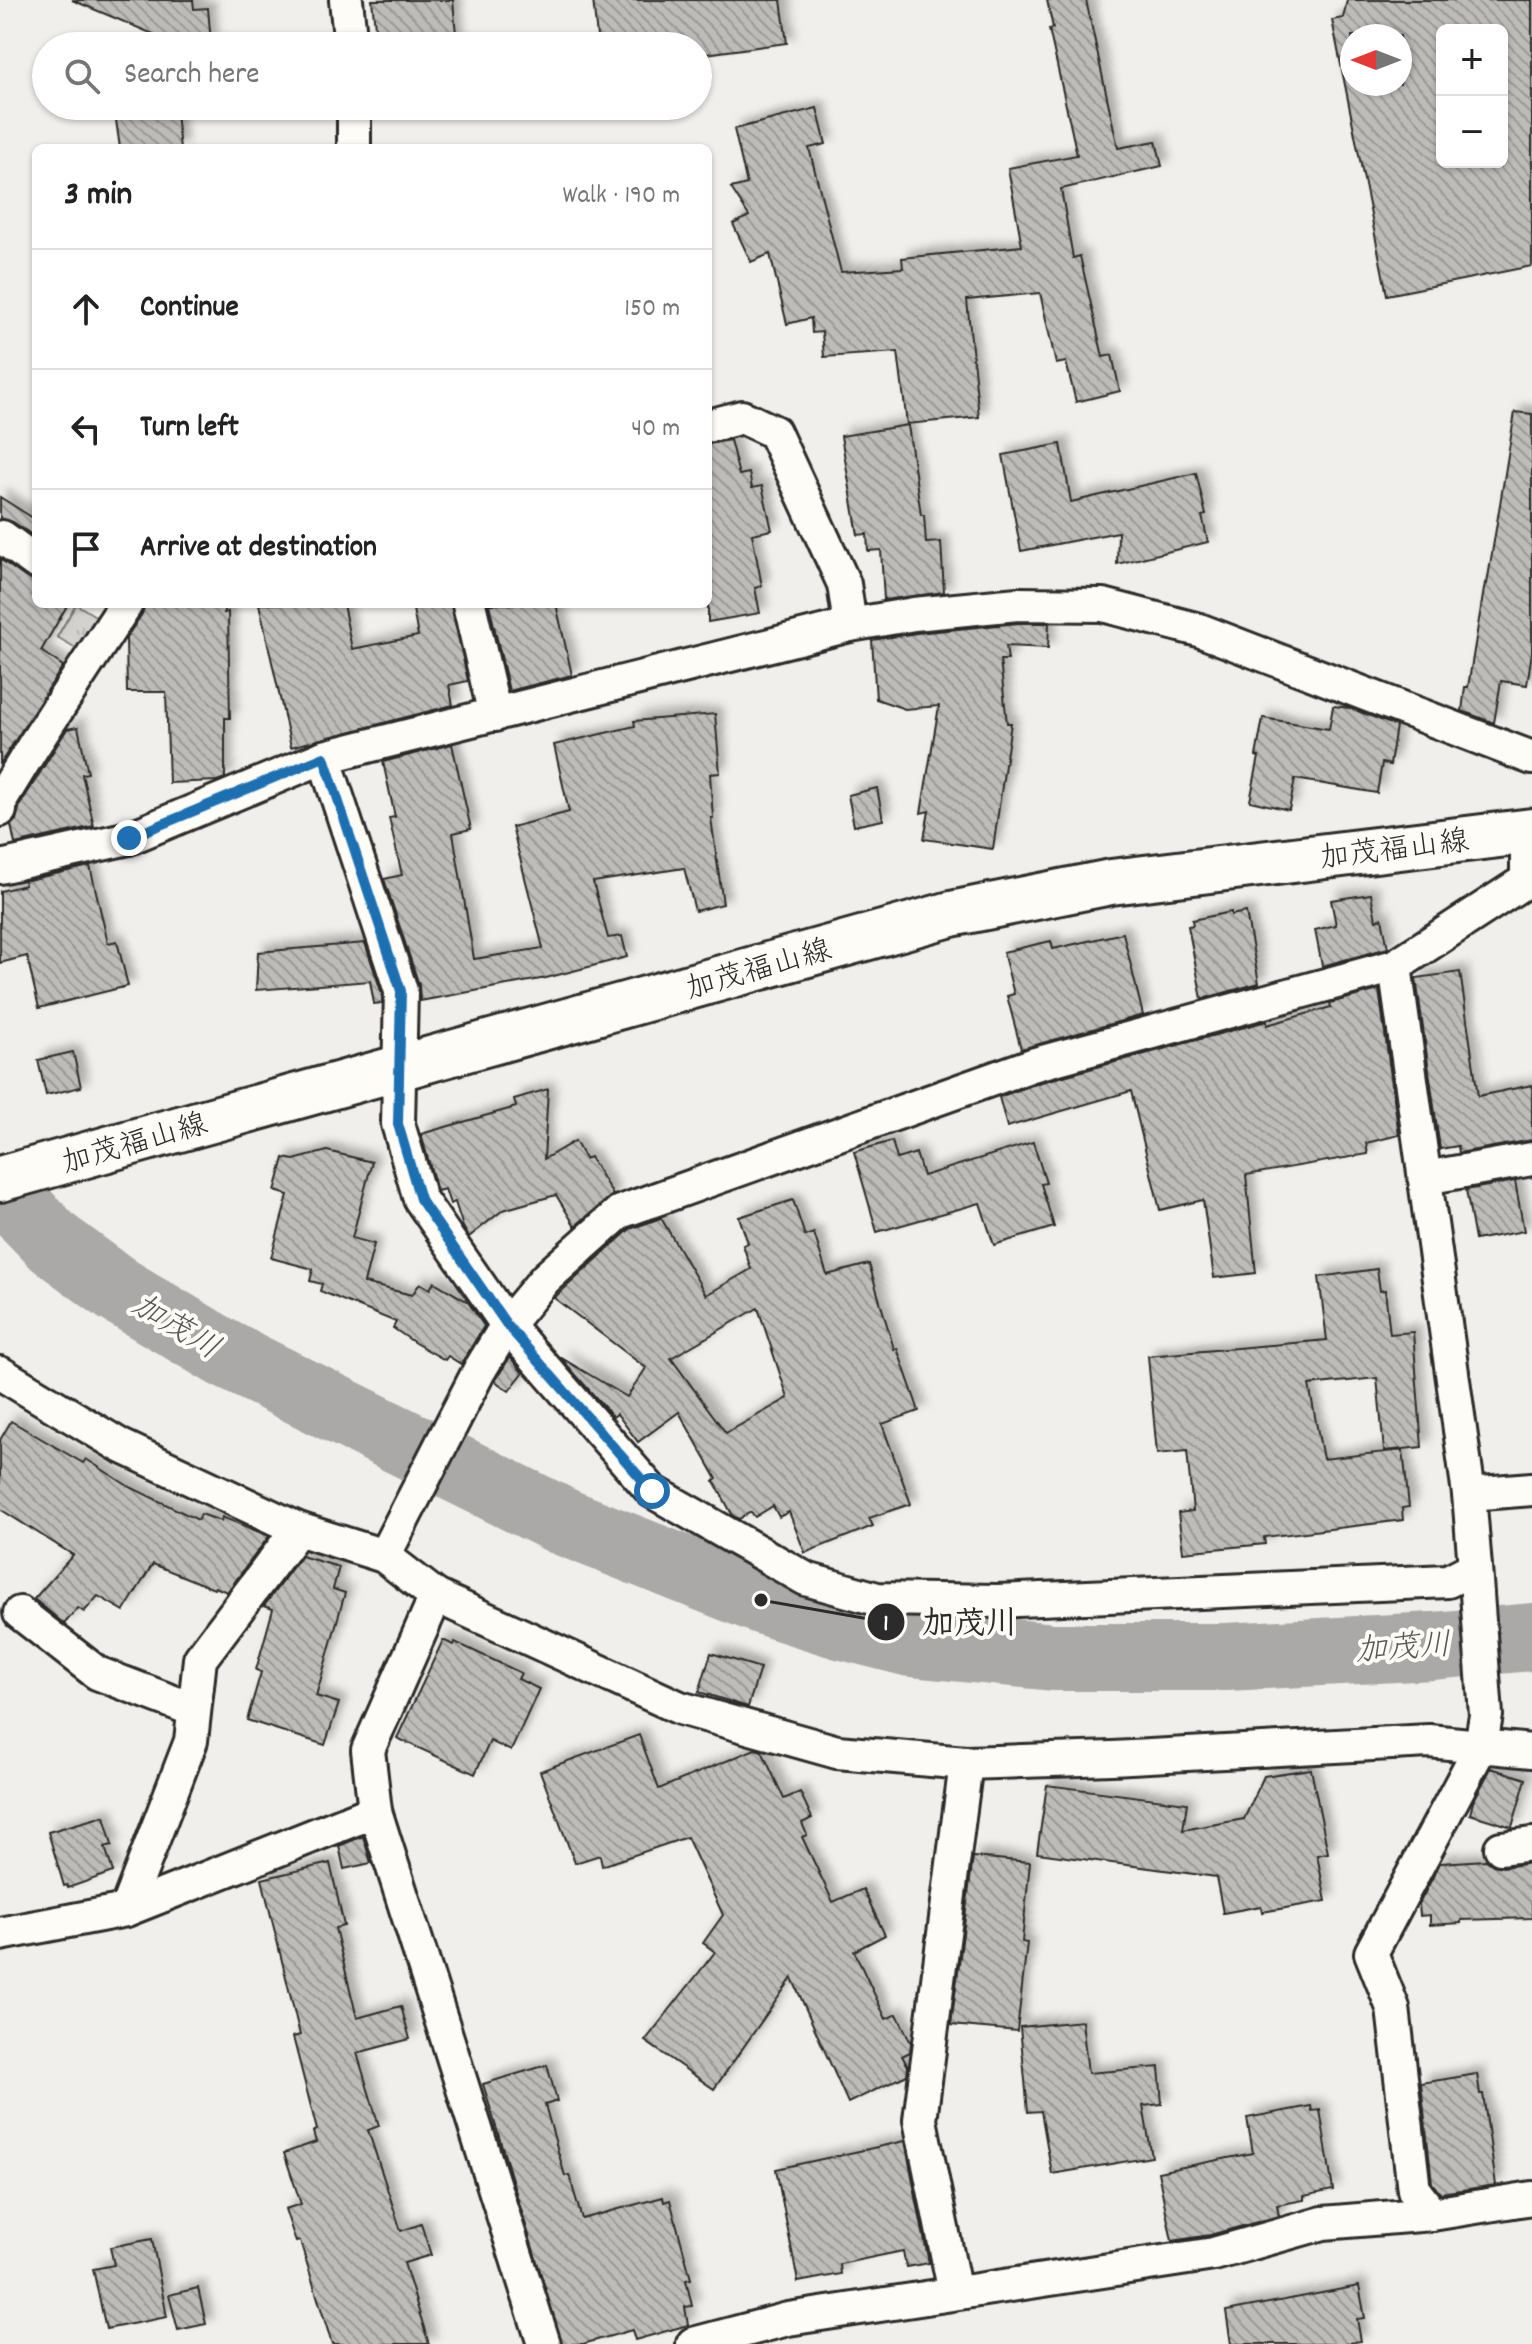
<!DOCTYPE html>
<html lang="en">
<head>
<meta charset="utf-8">
<style>
  :root { --surface:#fff; --page:#f6f6f6; --text:#222; --muted:#767676; --line:#e0e0e0 }
  body { margin:0; font-family:Dekko,"Klee One",sans-serif; background:var(--page); color:var(--text) }
  .controls { position:absolute; right:24px; top:24px; display:grid; overflow:hidden; border-radius:12px; box-shadow:0 2px 6px #0004 }
  .controls button { width:72px; height:72px; display:grid; place-items:center; padding:0; border:0; border-bottom:2px solid var(--line); background:var(--surface); color:var(--text); font:40px sans-serif }
  .compass { position:absolute; left:1340px; top:24px; width:72px; height:72px; border-radius:50%; background:var(--surface); box-shadow:0 2px 6px #0004; rotate:270deg }
  .stop { position:absolute; width:24px; height:24px; margin:-18px; border:6px solid #1f6fb2; border-radius:50%; background:#fff }
  .stop.end { background:#1f6fb2; border-color:#fff; box-shadow:0 2px 8px #0008 }
  .list { margin:0; padding:0; list-style:none }
  h2 { display:flex; justify-content:space-between; align-items:center; height:104px; margin:0; padding:0 32px; font-size:34px }
  h2 small { font-size:26px; font-weight:400; color:var(--muted) }
  .list li { display:grid; grid-template-columns:52px 1fr auto; gap:24px; align-items:center; box-sizing:border-box; height:120px; padding:0 32px; border-top:2px solid var(--line) }
  .list b { display:block; font-size:30px; white-space:nowrap }
  .list em { font-size:26px; font-style:normal; color:var(--muted) }
  .icon { flex:none; width:44px; height:44px; fill:none; stroke:currentColor; stroke-width:2; stroke-linecap:round; stroke-linejoin:round }
  .map { position:relative; flex:none; width:1532px; height:2344px; overflow:hidden }
  .search { position:absolute; background:var(--surface); box-shadow:0 2px 6px #0004; left:32px; top:32px; width:680px; height:88px; display:flex; align-items:center; gap:20px; box-sizing:border-box; padding:0 28px; border-radius:44px; color:var(--muted); font-size:30px }
  .panel { position:absolute; background:var(--surface); box-shadow:0 2px 6px #0004; left:32px; top:144px; width:680px; height:464px; border-radius:12px }
  .map>svg:first-child { display:block }
</style>
</head>
<body>
<div class="map">
<svg width="1532" height="2344" viewBox="0 0 1532 2344">
  <defs>
    <pattern id="park-tufts" width="24" height="20" patternUnits="userSpaceOnUse" patternTransform="scale(2)"><rect width="24" height="20" fill="#d3d2cf"/><path d="M3 7l-1-3M5 7V3M7 7l1-3M15 17l-1-3M17 17v-4M19 17l1-3" fill="none" stroke="#b5b4b2"/></pattern>
    <pattern id="building-back-hatch" width="6" height="6" patternUnits="userSpaceOnUse" patternTransform="scale(2)"><rect width="6" height="6" fill="#bdbcb8"/><path d="M-1 5l2 2M0 0l6 6M5-1l2 2" fill="none" stroke="#9a9996"/></pattern>
    <filter id="shadow"><feDropShadow dx="7" dy="-7" stdDeviation="4" flood-color="#0004"/></filter>
  </defs>
  <rect width="100%" height="100%" fill="#f0efeb"/>
  <filter id="ink" filterUnits="userSpaceOnUse"><feTurbulence type="fractalNoise" baseFrequency=".0125" numOctaves="2"/><feDisplacementMap in="SourceGraphic" scale="16" xChannelSelector="R" yChannelSelector="G"/><feConvolveMatrix kernelMatrix="1 2 1 2 8 2 1 2 1" color-interpolation-filters="sRGB"/></filter>
  <g filter="url(#ink)">
    <!-- park -->
    <path fill="url(#park-tufts)" stroke="#7f7e7d" stroke-width="2" d="M76 604 105 622 86 654 57 637Z"/>
    <g fill="none" stroke-linecap="round" stroke-linejoin="round">
      <!-- river -->
      <path stroke="#aaa9a7" stroke-width="68" d="M0 1187 54 1243 118 1290 225 1354 564 1522 761 1600 840 1625 911 1643 1054 1657H1226L1433 1646 1532 1637"/>
    </g>
    <!-- building -->
    <g fill="url(#building-back-hatch)" stroke="#2b2b2b" stroke-width="2" fill-rule="evenodd" filter="url(#shadow)">
      <path d="M72 0H193L194 9 208 8 211 43 179 45Z"/>
      <path d="M372 0H453L457 46H377Z"/>
      <path d="M593 0H781L787 43 698 55V46H663V42L598 46Z"/>
      <path d="M1047 0H1086L1118 148 1156 141 1162 166 1061 189 1073 258 1080 256 1103 357 1112 355 1120 391 1076 402 1066 362 1056 364 1040 293 967 300 979 417 907 424 898 352 824 357 822 332 812 333 811 318 787 324 770 254 751 262 733 224 749 216 731 188 747 184 734 129 817 108 826 144 809 148 841 272 903 268 902 258 1022 246 1008 168 1077 155 1049 29 1053 28Z"/>
      <path d="M1347 0H1532V266L1387 295 1332 20 1343 18ZM1442 30H1502V162H1442ZM1352 36H1400V84H1352Z"/>
      <path d="M114 106H175L180 148H120Z"/>
      <path d="M1515 412 1532 414V652L1527 685 1501 681 1494 723 1462 711 1465 687H1468L1485 583 1487 584Z"/>
      <path d="M908 425 921 515H924L926 543 941 542 944 592 884 600 881 550 868 551 867 534 858 535 841 436Z"/>
      <path d="M730 440 739 475 749 473 752 488 762 486 772 530 752 534 762 586 755 588 760 613 708 622V444Z"/>
      <path d="M1061 444 1071 502 1196 473 1206 515 1202 516 1208 542 1117 564 1118 532 1021 551 1003 455Z"/>
      <path d="M0 497 36 520V538L13 522 0 519Z"/>
      <path d="M0 559 25 577 36 581V604H68L41 651 63 666 0 764Z"/>
      <path d="M145 604H224V613L228 612 230 718H225V778L217 781 169 783 166 692H127L126 638 142 614Z"/>
      <path d="M259 604H343L352 649 418 636 412 604H451L468 681 449 685 453 705 291 747Z"/>
      <path d="M489 604H556L572 675 509 691Z"/>
      <path d="M1019 623H1049L1048 648 1006 646 1008 660H1000L1007 723H1011L993 849 924 839 929 811 921 813 939 706 905 709 876 699 872 640 917 633Z"/>
      <path d="M1333 706 1350 708 1396 726 1390 765 1382 763 1377 793 1295 779 1289 810 1250 801 1259 757 1256 756 1263 718 1329 729Z"/>
      <path d="M715 714 720 773 710 774 713 818H711L723 904 695 911 684 868 593 882 608 938 622 936 627 957 546 978 420 1001 419 985 384 879 402 875 389 818 395 817 383 762 452 744 471 829 453 833 474 959 543 948 512 827 569 812 554 745 635 726 634 721Z"/>
      <path d="M78 727 88 773 82 774 94 826 15 844 11 825 16 820 20 805 67 729Z"/>
      <path d="M877 788 883 820 854 826 848 795Z"/>
      <path d="M90 866 108 943 117 941 128 986 39 1008 27 956 0 963V891L25 885 24 881Z"/>
      <path d="M1371 894 1376 920 1382 918 1388 948 1322 966 1315 930 1336 925 1331 900Z"/>
      <path d="M1231 912V915L1246 912 1259 983 1202 999 1188 926 1193 925 1192 920Z"/>
      <path d="M1123 933 1143 1015 1021 1049 1007 996 1014 994 1003 952 1051 941 1053 949Z"/>
      <path d="M365 943 382 994V1003L374 1004 370 981 256 990 258 952Z"/>
      <path d="M1460 972 1478 1096 1532 1085V1140L1459 1153 1458 1146 1440 1149 1416 978Z"/>
      <path d="M1379 990 1399 1135 1366 1143 1368 1154 1246 1175 1256 1273 1214 1278 1203 1200 1160 1210 1131 1091 1007 1127 999 1097 1038 1083 1267 1021V1025L1331 1007 1330 1003Z"/>
      <path d="M73 1052 81 1087 46 1095 38 1060Z"/>
      <path d="M548 1089 544 1159 575 1141 585 1159 590 1157 613 1195 575 1226 556 1195 503 1210 469 1237 463 1227 455 1202 450 1204 445 1189 437 1191 421 1134 516 1107 514 1099Z"/>
      <path d="M892 1141 897 1159 916 1153 923 1176 1033 1142 1046 1183 1041 1184 1054 1227 994 1245 980 1203 877 1232 854 1152Z"/>
      <path d="M327 1151 372 1162 352 1238 374 1244 364 1283 412 1295 420 1283 430 1289 434 1282 468 1302 484 1326 461 1364 448 1356 445 1360 415 1343 393 1328 396 1322 320 1291 322 1284 310 1281 313 1269 271 1258 288 1195 275 1191 284 1158 294 1160Z"/>
      <path d="M1515 1181 1524 1231 1475 1240 1466 1190Z"/>
      <path d="M793 1200 805 1236 814 1233 827 1275 869 1264 894 1349 897 1348 919 1411 882 1424 911 1504 869 1518 873 1526 805 1553 789 1512 779 1517 773 1506 755 1517 751 1512 739 1519 733 1516 714 1481 717 1479 679 1412 638 1442 617 1414 613 1417 560 1357 627 1397 646 1368 554 1298 630 1229 661 1218 706 1295 751 1269 743 1245 748 1243 739 1217ZM758 1308 788 1398 726 1433 671 1358Z"/>
      <path d="M1377 1269 1380 1291 1385 1290 1390 1334 1413 1332 1422 1447 1384 1451 1377 1378 1309 1385 1323 1459 1403 1450 1409 1507 1402 1508 1403 1520 1264 1537 1265 1544 1183 1552 1178 1513 1193 1511 1187 1451 1157 1454 1148 1356 1327 1340 1319 1277Z"/>
      <path d="M510 1357 523 1373 509 1391 495 1381Z"/>
      <path d="M11 1421 83 1463 86 1459 128 1486 198 1520 201 1514 221 1521 222 1517 269 1536 227 1592 215 1587 214 1589 153 1564 124 1611 98 1596 84 1612 78 1608 64 1624 34 1599 73 1555 0 1509V1440Z"/>
      <path d="M301 1556 339 1567 333 1589 345 1593 316 1696 339 1703 325 1745 247 1720 261 1672 256 1670 273 1609 264 1606Z"/>
      <path d="M443 1640 453 1645 455 1642 521 1673 518 1679 539 1689 511 1751 490 1741 475 1774 397 1738Z"/>
      <path d="M711 1653 760 1668 748 1707 699 1692Z"/>
      <path d="M639 1735 659 1789 755 1749 762 1751 784 1799 800 1792 812 1818 802 1823 807 1835 802 1837 833 1902 863 1889 885 1935 854 1951 886 2019 897 2014 911 2043 910 2052 902 2056 908 2066 907 2075 848 2103 792 1978 714 2089 645 2041 715 1952 703 1943 723 1915 687 1837 602 1866 600 1855 575 1863 540 1771Z"/>
      <path d="M1491 1768 1526 1779 1512 1827 1470 1814 1473 1802Z"/>
      <path d="M1311 1769 1328 1853 1317 1855 1326 1901 1262 1912 1261 1906 1223 1913 1216 1877 1037 1853 1047 1785 1187 1803 1183 1830 1244 1819 1264 1776Z"/>
      <path d="M104 1816 112 1845 105 1847 113 1872 68 1888 67 1885 64 1886 48 1832Z"/>
      <path d="M363 1836 371 1863 344 1869 339 1846Z"/>
      <path d="M973 1857 1030 1862 1022 1942 1027 1943 1017 2031 951 2025Z"/>
      <path d="M1486 1860 1493 1865 1503 1867 1532 1863V1918L1461 1920V1923L1430 1925V1915L1420 1916 1419 1904 1440 1863Z"/>
      <path d="M330 1863 344 1926 335 1928 357 2018 401 2006 410 2039 357 2053 379 2126 368 2130 401 2231 421 2224 431 2255 404 2263 429 2344H332L300 2241 296 2242 285 2209 301 2204 284 2153 316 2142 313 2132 317 2130 293 2037 300 2035 262 1879Z"/>
      <path d="M1082 2021 1088 2073 1159 2067 1162 2104 1143 2106 1152 2157 1052 2174 1041 2111 1028 2112 1020 2027Z"/>
      <path d="M547 2065 557 2101 545 2105 565 2176 569 2175 582 2219 663 2197 664 2202 670 2200 691 2279 686 2280 692 2306 685 2307 688 2325 635 2340 632 2330 583 2344H562L483 2084Z"/>
      <path d="M1477 2074 1480 2094H1483L1496 2185 1440 2193 1432 2183 1421 2083Z"/>
      <path d="M1311 2106 1312 2111 1320 2110 1333 2190 1304 2196V2200L1277 2205 1279 2216 1210 2235 1172 2241 1158 2172 1253 2153 1247 2118Z"/>
      <path d="M905 2141 929 2263 906 2267 903 2251 840 2264 841 2274 798 2282 776 2169Z"/>
      <path d="M152 2239 167 2317 106 2329 93 2269 114 2265 110 2247Z"/>
      <path d="M1359 2286 1365 2318 1357 2319 1361 2341 1344 2344H1231L1226 2311Z"/>
      <path d="M198 2288 206 2324 178 2330 169 2295Z"/>
    </g>
    <g fill="none" stroke-linecap="round" stroke-linejoin="round">
      <defs>
        <g id="minor">
          <path d="M346 0 351 46"/>
          <path d="M354 148V106"/>
          <path d="M708 426 742 417 774 432 844 584 850 625"/>
          <path d="M2 537 36 562"/>
          <path d="M469 604 495 715"/>
          <path d="M324 757 401 991 398 1124 420 1199 507 1325 652 1491 806 1579 877 1599 997 1601 1448 1581 1475 1567 1469 1494 1395 966"/>
          <path d="M0 810 1 799 34 745 126 604"/>
          <path d="M0 867 129 838 324 757 850 625 914 614 1018 604 1103 605 1199 630 1532 758"/>
          <path d="M1425 1178 1532 1159"/>
          <path d="M0 1373 121 1446 298 1529 384 1556 436 1596 680 1708 837 1752 966 1763 1112 1758 1429 1741 1532 1751"/>
          <path d="M1469 1494 1532 1489"/>
          <path d="M384 1556 479 1371 507 1325 545 1279 620 1212 1032 1065 1395 966 1527 880V832"/>
          <path d="M436 1596 368 1750 375 1811 544 2344"/>
          <path d="M20 1613 97 1673 194 1710"/>
          <path d="M1501 1848 1532 1844"/>
          <path d="M126 1910 191 1741 200 1659 298 1529"/>
          <path d="M0 1934 126 1910 375 1811"/>
          <path d="M1432 2214 1414 2190 1393 2008 1371 1953 1481 1746 1486 1715 1475 1567"/>
          <path d="M955 2293 920 2120 966 1763"/>
          <path d="M693 2344 788 2319 1214 2254 1323 2223 1432 2214 1532 2198"/>
        </g>
        <path id="secondary" d="M0 1179 951 914 1111 882 1532 831"/>
      </defs>
      <!-- minor casing -->
      <use href="#minor" stroke="#2b2b2b" stroke-width="38"/>
      <!-- secondary casing -->
      <use href="#secondary" stroke="#2b2b2b" stroke-width="50"/>
      <!-- minor -->
      <use href="#minor" stroke="#fdfcf7" stroke-width="32"/>
      <!-- secondary -->
      <use href="#secondary" stroke="#fdfcf7" stroke-width="44"/>
    </g>
  </g>
  <g fill="none" stroke-linecap="round" stroke-linejoin="round" filter="url(#ink)">
    <!-- route -->
    <path stroke="#1f6fb2" stroke-width="10" d="M129 838 324 757 401 991 398 1124 420 1199 507 1325 652 1491"/>
  </g>
  <g text-anchor="middle" stroke-width="8" stroke-linejoin="round" paint-order="stroke">
    <!-- street labels -->
    <g font-size="30" fill="#2b2b2b" stroke="#fdfcf7">
      <text transform="translate(1394 848) rotate(-7)" y="10">加茂福山線</text>
      <text transform="translate(758 968) rotate(-16)" y="10">加茂福山線</text>
      <text transform="translate(134 1142) rotate(-16)" y="10">加茂福山線</text>
    </g>
    <!-- water labels -->
    <g font-size="32" font-style="italic" fill="#575756" stroke="#fdfcf7">
      <text transform="translate(177 1325) rotate(31)" y="11">加茂川</text>
      <text transform="translate(1403 1646) rotate(-4)" y="11">加茂川</text>
    </g>
  </g>
  <!-- callouts -->
  <path fill="none" stroke="#2b2b2b" stroke-width="3" d="M761 1600L886 1622"/>
  <g fill="#2b2b2b" stroke="#fdfcf7" stroke-width="3">
    <circle cx="761" cy="1600" r="8"/>
    <circle cx="886" cy="1622" r="20"/>
  </g>
  <g font-size="24" text-anchor="middle" font-weight="bold" fill="#fff">
    <text x="886" y="1630">1</text>
  </g>
  <g font-size="32" text-anchor="middle" font-weight="bold" fill="#2b2b2b" stroke="#fdfcf7" stroke-width="8" stroke-linejoin="round" paint-order="stroke">
    <text x="970" y="1633">加茂川</text>
  </g>
</svg>
<div class="controls">
<button>+</button>
<button>−</button>
</div>
<svg class="compass" viewBox="-18 -18 36 36"><path d="M0-13l5 13h-10z" fill="#e53935"/><path d="M0 13l5-13h-10z" fill="#767676"/></svg>
<div class="stop" style="left:652px;top:1491px"></div>
<div class="stop end" style="left:129px;top:838px"></div>
<div class="search"><svg class="icon" aria-label="search" viewBox="0 0 24 24"><circle cx="10" cy="10" r="6"/><path d="M15 15l6 6"/></svg>Search here</div>
<section class="panel">
<h2>3 min<small>Walk · 190 m</small></h2>
<ul class="list">
<li><svg class="icon" aria-label="ahead" viewBox="0 0 24 24"><path d="M12 20V5M6 11l6-6 6 6"/></svg><div><b>Continue</b></div><em>150 m</em></li>
<li><svg class="icon" aria-label="left" viewBox="0 0 24 24"><path d="M17 20v-9H6M10 6l-5 5 5 5"/></svg><div><b>Turn left</b></div><em>40 m</em></li>
<li><svg class="icon" aria-label="arrive" viewBox="0 0 24 24"><path d="M6 21V4h12l-3 4 3 4H6"/></svg><div><b>Arrive at destination</b></div></li>
</ul>
</section>
</div>
</body>
</html>
